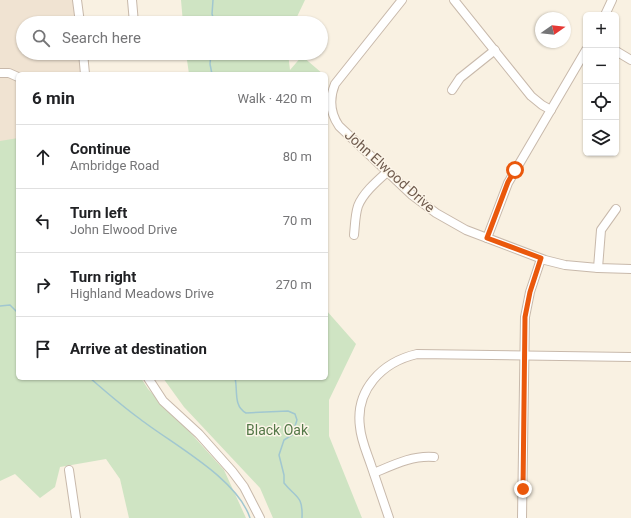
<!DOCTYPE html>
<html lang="en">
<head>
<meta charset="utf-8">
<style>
  :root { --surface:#fff; --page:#f6f6f6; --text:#202124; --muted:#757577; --line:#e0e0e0 }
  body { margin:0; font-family:Roboto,sans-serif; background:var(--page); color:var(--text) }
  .controls { position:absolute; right:12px; top:12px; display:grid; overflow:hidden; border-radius:6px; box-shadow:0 1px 3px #0004 }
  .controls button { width:36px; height:36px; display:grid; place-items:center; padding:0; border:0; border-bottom:1px solid var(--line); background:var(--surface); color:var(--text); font:20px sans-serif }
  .compass { position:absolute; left:535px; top:12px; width:36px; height:36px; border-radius:50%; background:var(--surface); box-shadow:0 1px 3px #0004; rotate:76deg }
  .stop { position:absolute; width:12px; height:12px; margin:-9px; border:3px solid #ea580c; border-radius:50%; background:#fff }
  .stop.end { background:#ea580c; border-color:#fff; box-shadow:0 1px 4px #0008 }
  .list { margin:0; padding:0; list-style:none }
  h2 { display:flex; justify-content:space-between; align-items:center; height:52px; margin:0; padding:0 16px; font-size:17px }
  h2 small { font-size:13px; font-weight:400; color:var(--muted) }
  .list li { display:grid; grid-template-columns:26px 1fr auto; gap:12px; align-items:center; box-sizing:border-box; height:64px; padding:0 16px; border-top:1px solid var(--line) }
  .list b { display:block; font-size:15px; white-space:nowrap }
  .list p { margin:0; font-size:13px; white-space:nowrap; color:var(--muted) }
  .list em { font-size:13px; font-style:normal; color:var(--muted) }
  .icon { flex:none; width:22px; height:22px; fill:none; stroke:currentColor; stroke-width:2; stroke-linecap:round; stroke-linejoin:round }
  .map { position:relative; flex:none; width:631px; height:518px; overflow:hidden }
  .search { position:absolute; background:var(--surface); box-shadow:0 1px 3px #0004; left:16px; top:16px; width:312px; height:44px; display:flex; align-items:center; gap:10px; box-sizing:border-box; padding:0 14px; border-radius:22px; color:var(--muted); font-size:15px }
  .panel { position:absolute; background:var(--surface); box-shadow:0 1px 3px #0004; left:16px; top:72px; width:312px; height:308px; border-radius:6px }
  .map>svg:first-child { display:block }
</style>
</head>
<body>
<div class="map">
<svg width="631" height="518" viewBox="0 0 631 518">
  <rect width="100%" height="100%" fill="#f9f1e2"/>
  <!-- residential -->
  <path fill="#f0e3d2" d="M0 0H77L80 23H23V53H83L85 74H18V146L0 149Z"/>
  <!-- green -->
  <g fill="#cfe4c3">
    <path d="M181 0H305L294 23H183Z"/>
    <path d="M186 53H288L290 70 302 56 323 74H189Z"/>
    <path d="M18 138V378H141L148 389 187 429 224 470 246 518H129L120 479 106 459 60 467 55 487 40 498 15 474 0 481V141Z"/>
    <path d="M326 308V310L356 344 329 400V436L362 518H273L260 488 184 407 163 378H326Z"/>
  </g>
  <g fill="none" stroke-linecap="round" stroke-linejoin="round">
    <!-- stream -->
    <g stroke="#a1c7d0" stroke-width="1.5">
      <path d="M213 0 212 14 215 23"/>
      <path d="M211 53 210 64 212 74"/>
      <path d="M0 306 10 305 18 313"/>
      <path d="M90 378C106 392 122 406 140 419 172 444 237 478 250 518"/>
      <path d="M235 378C238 390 233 406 246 413L288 411 295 414 297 420 292 435 284 440 279 455 284 475V483C296 498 303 495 302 518"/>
    </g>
    <defs>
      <g id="minor">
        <path d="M77 0 80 23"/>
        <path d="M132 0 134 23"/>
        <path d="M402 0 335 84C329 99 330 113 339 126L412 195 436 213 466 230 545 260 565 265 598 268 631 269"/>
        <path d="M454 0 531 96 542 105 551 110"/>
        <path d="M605 15 612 0"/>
        <path d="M616 51 631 60"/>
        <path d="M83 53 85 74"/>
        <path d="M0 73H9L18 77"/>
        <path d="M452 90 460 78 495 50"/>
        <path d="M354 235C355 226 355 215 358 206 363 193 377 181 387 172"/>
        <path d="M487 238 508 183 586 50"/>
        <path d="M598 268 601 230 616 209"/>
        <path d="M148 378 163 401 199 434 232 471 244 487 260 518"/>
        <path d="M69 470 76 518"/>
        <path d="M374 473C393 465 413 455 434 457"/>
        <path d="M389 518C383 500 377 483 371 465 367 453 361 440 360 427 355 390 382 362 417 354L631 357"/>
        <path d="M522 518 525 317 530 292 541 259"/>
      </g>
    </defs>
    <!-- minor casing -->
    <use href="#minor" stroke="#c8b9ab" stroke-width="10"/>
    <!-- minor -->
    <use href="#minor" stroke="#fff" stroke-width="8"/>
  </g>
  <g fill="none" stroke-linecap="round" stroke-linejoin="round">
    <!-- route -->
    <path stroke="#ea580c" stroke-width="5" d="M515 170 508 182 487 238 541 258 530 292 525 317 523 489"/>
  </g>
  <g text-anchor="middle" stroke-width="3" stroke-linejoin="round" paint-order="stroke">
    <!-- street labels -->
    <g font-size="14" fill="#6d594c" stroke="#fcf5e8">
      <text transform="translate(390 171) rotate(42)" y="5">John Elwood Drive</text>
    </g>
    <!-- park labels -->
    <g font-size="14" fill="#547848" stroke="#fcf5e8">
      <text x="277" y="435">Black Oak</text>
    </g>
  </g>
</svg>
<div class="controls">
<button>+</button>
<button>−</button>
<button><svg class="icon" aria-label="locate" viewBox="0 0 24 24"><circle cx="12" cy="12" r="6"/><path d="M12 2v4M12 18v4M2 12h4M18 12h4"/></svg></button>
<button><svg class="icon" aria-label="layers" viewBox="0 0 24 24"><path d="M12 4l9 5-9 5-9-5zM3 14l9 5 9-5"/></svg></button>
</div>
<svg class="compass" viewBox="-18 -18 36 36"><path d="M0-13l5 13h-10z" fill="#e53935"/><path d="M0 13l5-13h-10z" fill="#757577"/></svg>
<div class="stop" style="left:515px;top:170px"></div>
<div class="stop end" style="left:523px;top:489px"></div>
<div class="search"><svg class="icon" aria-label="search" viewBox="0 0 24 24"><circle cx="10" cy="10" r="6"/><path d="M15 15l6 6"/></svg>Search here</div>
<section class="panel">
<h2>6 min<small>Walk · 420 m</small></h2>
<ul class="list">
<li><svg class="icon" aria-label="ahead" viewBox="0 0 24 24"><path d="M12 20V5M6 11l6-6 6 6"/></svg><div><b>Continue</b><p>Ambridge Road</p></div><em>80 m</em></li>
<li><svg class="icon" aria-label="left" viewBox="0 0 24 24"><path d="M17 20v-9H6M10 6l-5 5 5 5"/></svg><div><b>Turn left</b><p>John Elwood Drive</p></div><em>70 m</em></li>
<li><svg class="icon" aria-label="right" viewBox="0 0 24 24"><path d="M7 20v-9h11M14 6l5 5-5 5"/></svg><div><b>Turn right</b><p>Highland Meadows Drive</p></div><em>270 m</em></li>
<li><svg class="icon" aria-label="arrive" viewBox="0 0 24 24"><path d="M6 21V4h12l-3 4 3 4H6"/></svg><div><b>Arrive at destination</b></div></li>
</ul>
</section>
</div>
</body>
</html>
